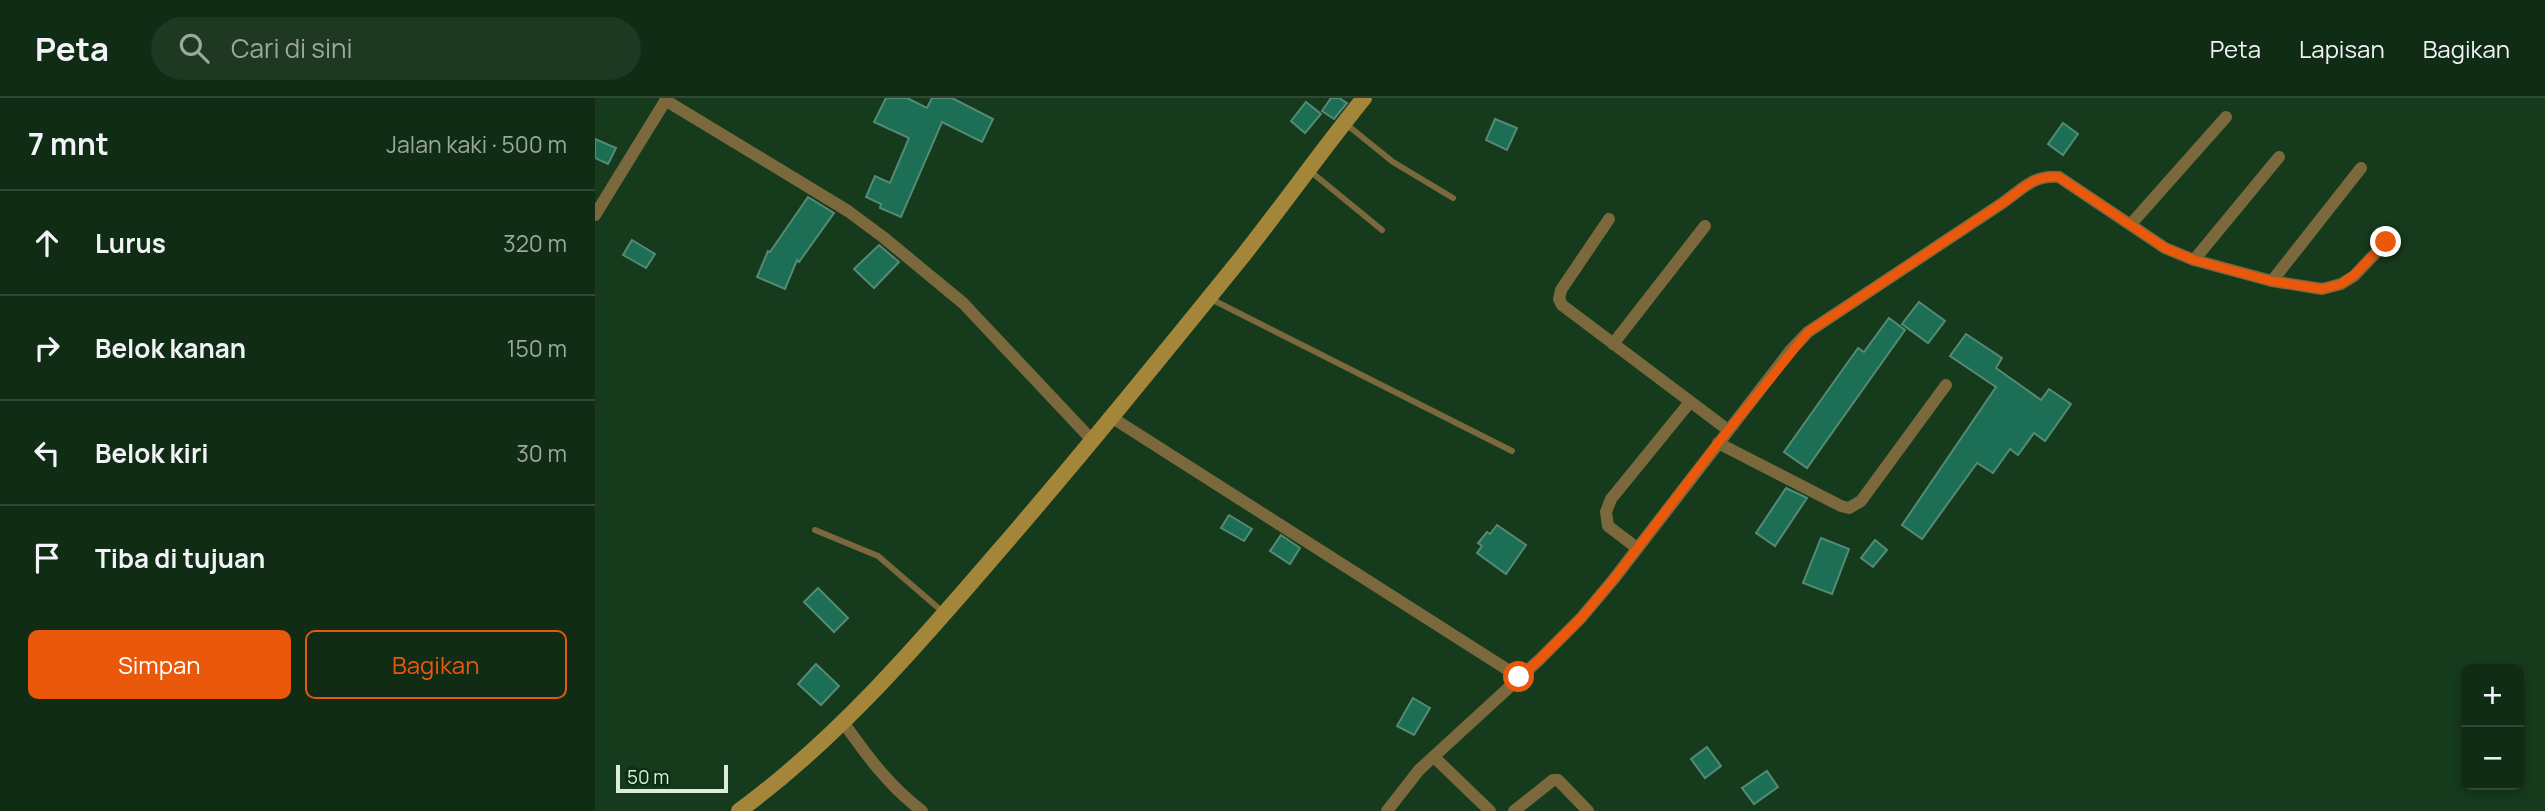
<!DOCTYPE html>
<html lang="id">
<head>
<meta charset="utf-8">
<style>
  :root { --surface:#102c15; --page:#1e3822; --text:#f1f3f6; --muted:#9ca7a0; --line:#304834; --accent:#ea580c }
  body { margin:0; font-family:Manrope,sans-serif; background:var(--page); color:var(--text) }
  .controls { position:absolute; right:21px; bottom:21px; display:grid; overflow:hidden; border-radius:10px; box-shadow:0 4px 10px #0003 }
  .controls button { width:63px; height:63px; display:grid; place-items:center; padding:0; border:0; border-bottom:2px solid var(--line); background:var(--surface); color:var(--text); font:35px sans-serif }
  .scale { position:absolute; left:21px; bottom:18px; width:112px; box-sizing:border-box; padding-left:7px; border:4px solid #daeedb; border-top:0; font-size:19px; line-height:24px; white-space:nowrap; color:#daeedb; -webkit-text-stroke:5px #0b2f12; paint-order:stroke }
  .stop { position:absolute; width:21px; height:21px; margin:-16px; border:5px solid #ea580c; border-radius:50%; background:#fff }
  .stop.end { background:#ea580c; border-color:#fff; box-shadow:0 2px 7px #0008 }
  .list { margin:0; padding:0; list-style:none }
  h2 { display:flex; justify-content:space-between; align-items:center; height:91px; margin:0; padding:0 28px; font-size:30px }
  h2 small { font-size:23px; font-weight:400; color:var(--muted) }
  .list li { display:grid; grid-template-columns:46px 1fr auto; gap:21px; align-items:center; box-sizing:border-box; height:105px; padding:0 28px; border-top:2px solid var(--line) }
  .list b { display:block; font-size:26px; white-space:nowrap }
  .list em { font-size:23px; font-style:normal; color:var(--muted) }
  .actions { display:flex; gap:14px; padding:21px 28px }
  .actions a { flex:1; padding:16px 0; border:2px solid var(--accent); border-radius:10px; text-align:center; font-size:24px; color:var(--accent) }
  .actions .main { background:var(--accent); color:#fff }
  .icon { flex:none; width:38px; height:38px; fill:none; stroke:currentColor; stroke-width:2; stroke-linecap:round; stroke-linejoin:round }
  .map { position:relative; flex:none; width:1950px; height:713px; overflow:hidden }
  header { display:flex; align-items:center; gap:42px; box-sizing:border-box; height:98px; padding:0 35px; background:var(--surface); border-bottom:2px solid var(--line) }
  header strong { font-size:33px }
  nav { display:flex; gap:38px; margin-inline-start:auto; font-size:24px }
  .search { width:490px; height:63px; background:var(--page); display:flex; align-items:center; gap:18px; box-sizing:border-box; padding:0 24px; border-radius:38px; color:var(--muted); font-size:26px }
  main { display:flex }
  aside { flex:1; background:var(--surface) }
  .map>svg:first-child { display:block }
</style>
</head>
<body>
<header>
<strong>Peta</strong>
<div class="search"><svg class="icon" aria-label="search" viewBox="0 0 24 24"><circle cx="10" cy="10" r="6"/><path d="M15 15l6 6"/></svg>Cari di sini</div>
<nav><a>Peta</a><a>Lapisan</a><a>Bagikan</a></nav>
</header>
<main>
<aside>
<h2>7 mnt<small>Jalan kaki · 500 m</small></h2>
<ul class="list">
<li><svg class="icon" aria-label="ahead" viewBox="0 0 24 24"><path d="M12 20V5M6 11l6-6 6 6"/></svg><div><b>Lurus</b></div><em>320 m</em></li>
<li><svg class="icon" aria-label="right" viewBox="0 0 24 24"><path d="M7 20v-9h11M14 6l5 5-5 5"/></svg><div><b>Belok kanan</b></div><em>150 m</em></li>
<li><svg class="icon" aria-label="left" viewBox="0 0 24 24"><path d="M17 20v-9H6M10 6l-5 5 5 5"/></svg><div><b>Belok kiri</b></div><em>30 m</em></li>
<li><svg class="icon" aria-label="arrive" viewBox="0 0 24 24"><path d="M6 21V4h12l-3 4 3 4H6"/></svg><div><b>Tiba di tujuan</b></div></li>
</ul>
<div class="actions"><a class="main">Simpan</a><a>Bagikan</a></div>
</aside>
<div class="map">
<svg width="1950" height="713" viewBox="0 0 1950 713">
  <rect width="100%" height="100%" fill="#163a1c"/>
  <!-- building -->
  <g fill="#1c6e54" stroke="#558a75" stroke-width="2">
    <path d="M291 0H312L332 10 337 0H357L398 21 387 44 347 24 306 119 285 110 286 106 271 99 280 78 295 85 314 40 279 24Z"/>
    <path d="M736 0H744L752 5 739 21 727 13Z"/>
    <path d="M711 4 726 16 710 35 696 23Z"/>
    <path d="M900 21 922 30 912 52 891 42Z"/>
    <path d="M1468 25 1483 36 1468 57 1453 46Z"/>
    <path d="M0 41 21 50 13 66 0 60Z"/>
    <path d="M213 99 239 115 204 164 202 162 190 191 162 179 173 153 175 154Z"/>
    <path d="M37 142 60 156 51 170 28 157Z"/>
    <path d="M284 147 304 164 279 190 259 171Z"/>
    <path d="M1324 204 1350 223 1333 245 1307 226Z"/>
    <path d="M1294 220 1310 232 1212 370 1189 354 1263 250 1269 254Z"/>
    <path d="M1371 236 1407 260 1401 270 1446 302 1454 291 1476 306 1450 343 1439 335 1423 357 1415 351 1398 375 1382 365 1327 441 1307 427 1401 289 1355 258Z"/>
    <path d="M1191 390 1212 400 1180 448 1161 435Z"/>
    <path d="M634 417 657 431 649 443 626 430Z"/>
    <path d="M902 427 931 447 911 476 882 455 887 448 883 445 892 434 895 436Z"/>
    <path d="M686 437 705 450 695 466 675 453Z"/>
    <path d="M1226 440 1254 451 1237 496 1208 485Z"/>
    <path d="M1280 442 1292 452 1278 469 1266 460Z"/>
    <path d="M223 490 253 520 239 534 209 504Z"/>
    <path d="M221 566 244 588 226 607 203 586Z"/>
    <path d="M818 600 835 610 819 637 802 628Z"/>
    <path d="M1112 649 1126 668 1110 680 1096 661Z"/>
    <path d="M1172 673 1183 689 1159 706 1147 690Z"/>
  </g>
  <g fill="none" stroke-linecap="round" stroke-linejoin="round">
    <!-- service -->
    <g stroke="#7b683c" stroke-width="6">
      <path d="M751 26 798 64 858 100"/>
      <path d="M715 73 787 132"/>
      <path d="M614 200 917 353"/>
      <path d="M220 432 283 458 348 514"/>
    </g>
    <!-- minor -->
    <g stroke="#7b683c" stroke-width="12">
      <path d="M70 2 253 113 288 139 368 205 497 342"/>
      <path d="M0 117 72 0"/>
      <path d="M1014 121 966 192 964 201 967 207 1133 332"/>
      <path d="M1536 126 1631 19"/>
      <path d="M1599 162 1684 59"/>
      <path d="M1677 183 1766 70"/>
      <path d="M1018 246 1110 128"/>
      <path d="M516 319 924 579"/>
      <path d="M1123 345 1246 408 1254 410 1266 403 1351 287"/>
      <path d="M1042 450 1013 428 1011 414 1016 401 1095 304"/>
      <path d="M248 624C273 659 293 687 327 713"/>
      <path d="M839 659 895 713"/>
      <path d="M792 713 824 672 944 562 986 520 1018 482 1195 253 1213 234 1409 104C1427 91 1440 76 1464 79L1570 150 1599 162 1677 183 1727 191 1746 186 1759 178 1792 143"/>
      <path d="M919 713 958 682H963L993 713"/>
    </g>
    <!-- secondary -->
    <path stroke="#a4863b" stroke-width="16" d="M144 713C242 641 322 548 401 456 485 359 566 259 647 159 688 107 727 52 769 0"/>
  </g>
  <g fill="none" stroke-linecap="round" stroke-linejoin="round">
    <!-- route -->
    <path stroke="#ea580c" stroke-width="9" d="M924 579 944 562 986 520 1018 482 1123 345 1213 234 1409 104C1427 91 1440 76 1464 79L1570 150 1599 162 1676 183 1727 191 1746 186 1759 177 1791 144"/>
  </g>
</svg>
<div class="controls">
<button>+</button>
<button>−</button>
</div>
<div class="scale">50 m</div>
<div class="stop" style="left:924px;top:579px"></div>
<div class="stop end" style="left:1791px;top:144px"></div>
</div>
</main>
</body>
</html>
